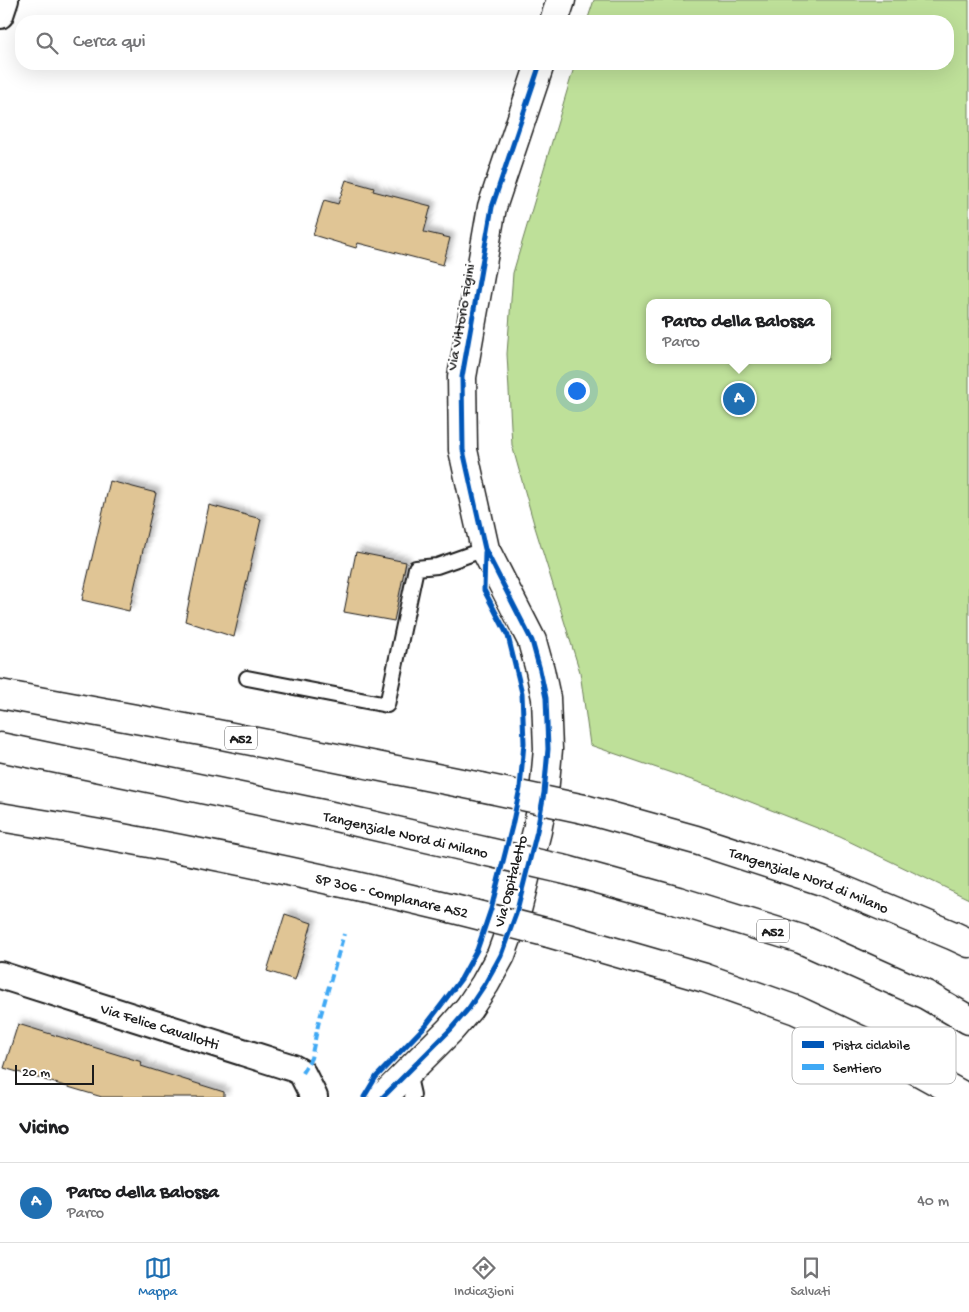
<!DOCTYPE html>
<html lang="it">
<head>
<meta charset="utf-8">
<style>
  :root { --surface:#fff; --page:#f2f2f2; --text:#202124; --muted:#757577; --line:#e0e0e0; --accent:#1f6fb2 }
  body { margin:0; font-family:"Gochi Hand",sans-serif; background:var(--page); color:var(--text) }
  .scale { position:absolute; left:15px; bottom:12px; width:79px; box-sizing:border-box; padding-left:5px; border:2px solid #1c1c1c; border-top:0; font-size:14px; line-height:18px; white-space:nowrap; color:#1c1c1c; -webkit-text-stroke:4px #fff; paint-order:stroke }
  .you { position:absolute; left:576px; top:390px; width:18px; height:18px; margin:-12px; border:4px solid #fff; border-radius:50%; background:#1a73e8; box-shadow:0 0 0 8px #1a73e833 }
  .badge { display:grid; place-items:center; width:32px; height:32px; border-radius:50%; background:var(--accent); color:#fff; font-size:16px; font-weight:700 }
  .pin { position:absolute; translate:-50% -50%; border:2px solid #fff; box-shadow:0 1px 5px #0006 }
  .popup { position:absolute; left:646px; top:299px; width:185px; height:65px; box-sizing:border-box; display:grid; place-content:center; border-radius:10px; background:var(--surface); filter:drop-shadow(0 1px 4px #0005); font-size:16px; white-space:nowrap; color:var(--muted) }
  .popup b { font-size:19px; color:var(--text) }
  .popup::after { content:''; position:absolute; left:50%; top:100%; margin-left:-10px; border:10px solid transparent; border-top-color:var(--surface) }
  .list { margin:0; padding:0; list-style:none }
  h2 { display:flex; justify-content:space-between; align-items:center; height:65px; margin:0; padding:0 20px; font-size:21px }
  h2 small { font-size:16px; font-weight:400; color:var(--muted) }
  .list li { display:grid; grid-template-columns:32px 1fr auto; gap:15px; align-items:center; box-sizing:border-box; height:80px; padding:0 20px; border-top:1px solid var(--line) }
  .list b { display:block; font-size:19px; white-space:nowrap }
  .list p { margin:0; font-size:16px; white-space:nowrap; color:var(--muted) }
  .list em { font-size:16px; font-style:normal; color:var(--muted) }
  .icon { flex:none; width:28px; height:28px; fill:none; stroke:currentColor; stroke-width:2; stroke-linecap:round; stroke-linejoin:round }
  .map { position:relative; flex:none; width:969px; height:1097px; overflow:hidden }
  .search { position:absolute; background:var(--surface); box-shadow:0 5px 20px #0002; left:15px; right:15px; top:15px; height:55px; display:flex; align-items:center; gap:12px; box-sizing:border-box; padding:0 18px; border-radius:20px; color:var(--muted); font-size:19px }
  .sheet { height:145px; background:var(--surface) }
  nav { display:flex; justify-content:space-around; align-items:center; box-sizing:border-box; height:70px; border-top:1px solid var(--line); background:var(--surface); font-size:14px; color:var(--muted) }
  nav a { display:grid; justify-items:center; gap:2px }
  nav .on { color:var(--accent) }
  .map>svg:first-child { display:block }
</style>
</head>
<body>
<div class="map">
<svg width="969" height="1097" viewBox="0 0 969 1097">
  <defs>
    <filter id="shadow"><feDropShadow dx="4.5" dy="-4.5" stdDeviation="2.5" flood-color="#0004"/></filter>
  </defs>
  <rect width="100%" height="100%" fill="#fff"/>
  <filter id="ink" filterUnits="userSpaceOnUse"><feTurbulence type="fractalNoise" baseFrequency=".02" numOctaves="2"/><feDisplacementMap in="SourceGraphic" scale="10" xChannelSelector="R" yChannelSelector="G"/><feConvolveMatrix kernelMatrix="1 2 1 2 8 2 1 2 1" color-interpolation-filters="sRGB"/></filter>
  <g filter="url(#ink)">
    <!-- green -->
    <path fill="#bee099" stroke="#6d7e5a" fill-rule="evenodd" d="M594 0H969V899L840 837 715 788 590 745 580 672 534 524 512 445 507 354 513 273 575 64H948V21H587ZM650 303H828V360H650Z"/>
    <!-- building -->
    <g fill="#e0c595" stroke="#1c1c1c" filter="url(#shadow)">
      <path d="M346 180 374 188 373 191 431 206 424 232 450 238 443 265 358 243 356 248 313 235 324 200 338 204Z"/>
      <path d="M110 481 156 493 129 611 82 600Z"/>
      <path d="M209 505 261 519 234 637 185 621Z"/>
      <path d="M356 552 406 562 394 621 344 612Z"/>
      <path d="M285 914 312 923 295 980 267 971Z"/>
      <path d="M18 1024 142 1062 141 1066 224 1092V1097H102L4 1068Z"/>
    </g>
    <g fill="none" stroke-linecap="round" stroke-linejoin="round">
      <defs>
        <g id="lane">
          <path d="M247 678 387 705 416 568 437 566 485 549"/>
          <path d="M408 1073 413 1095 412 1097"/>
        </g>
        <g id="street">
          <path d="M0 15 5 0"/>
          <path id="s1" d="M0 975 293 1068 302 1073 314 1097"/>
        </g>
        <g id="secondary">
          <path d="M554 21 561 0"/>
          <path d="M0 817C151 841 301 872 450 908"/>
          <path d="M549 933 705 978 796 1010 871 1045 965 1097"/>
          <path d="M383 1097 450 1030 469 1008 485 984 501 955 516 914 537 831 544 793 548 749 546 698 540 670 532 641 485 549 463 450 462 377 492 207 540 64"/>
        </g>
        <g id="highway">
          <path d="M0 694 212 733 481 787"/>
          <path d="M0 747 327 815 466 847"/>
          <path id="s2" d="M584 809 696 840 822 881 954 936 969 943"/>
          <path d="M566 870 678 901 801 939 926 995 969 1020"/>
        </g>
      </defs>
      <!-- lane casing -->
      <use href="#lane" stroke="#1c1c1c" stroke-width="18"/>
      <!-- street casing -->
      <use href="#street" stroke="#1c1c1c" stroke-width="30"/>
      <!-- secondary casing -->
      <use href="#secondary" stroke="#1c1c1c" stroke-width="31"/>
      <!-- highway casing -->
      <use href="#highway" stroke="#1c1c1c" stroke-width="31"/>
      <!-- lane -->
      <use href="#lane" stroke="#fff" stroke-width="14"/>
      <!-- street -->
      <use href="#street" stroke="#fff" stroke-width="26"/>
      <!-- secondary -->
      <use href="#secondary" stroke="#fff" stroke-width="28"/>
      <!-- highway -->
      <use href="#highway" stroke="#fff" stroke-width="28"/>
      <defs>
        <path id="secondary-bridge" d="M450 908 549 933"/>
        <g id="highway-bridge">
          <path d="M481 787 584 809"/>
          <path d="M466 847 566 870"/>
        </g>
      </defs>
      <!-- secondary-bridge casing -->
      <use href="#secondary-bridge" stroke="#1c1c1c" stroke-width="31" stroke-linecap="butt"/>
      <!-- highway-bridge casing -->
      <use href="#highway-bridge" stroke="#1c1c1c" stroke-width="31" stroke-linecap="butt"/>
      <!-- secondary-bridge -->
      <use href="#secondary-bridge" stroke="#fff" stroke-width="28"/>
      <!-- highway-bridge -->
      <use href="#highway-bridge" stroke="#fff" stroke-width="28"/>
      <!-- quiet -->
      <path stroke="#3fa9f5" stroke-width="4" stroke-dasharray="8 4" stroke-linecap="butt" d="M302 1073 311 1058 319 1021 344 934"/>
      <defs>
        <g id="cycleway">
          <path d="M364 1097 376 1077 426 1025 461 979 477 950 491 909 512 826 520 788 524 743 522 693 508 636 484 590 485 552"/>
          <path d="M383 1097 450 1030 469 1008 485 984 501 955 516 914 537 831 544 793 548 749 546 698 540 670 532 641 485 549 463 450 462 377 492 207 540 64"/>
        </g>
      </defs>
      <!-- cycleway casing -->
      <use href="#cycleway" stroke="#fff" stroke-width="8"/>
      <!-- cycleway -->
      <use href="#cycleway" stroke="#0057b8" stroke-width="5"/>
    </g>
  </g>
  <g text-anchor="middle" stroke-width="4.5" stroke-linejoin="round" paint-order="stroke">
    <!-- shield labels -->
    <g fill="#fff" stroke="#606060" stroke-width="1">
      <rect x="225" y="726.5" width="32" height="23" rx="4"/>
      <rect x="757" y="919.5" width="32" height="23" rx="4"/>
    </g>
    <g font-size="14" font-weight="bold" fill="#1c1c1c">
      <text x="241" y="743">A52</text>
      <text x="773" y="936">A52</text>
    </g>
    <!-- street labels -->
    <g font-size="15" fill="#1c1c1c" stroke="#fff">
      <text transform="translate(460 317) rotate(-80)" y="5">Via Vittorio Figini</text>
      <text transform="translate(406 834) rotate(13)" y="5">Tangenziale Nord di Milano</text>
      <text dy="5" stroke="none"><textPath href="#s2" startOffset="236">Tangenziale Nord di Milano</textPath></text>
      <text transform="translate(510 881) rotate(-75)" y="5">Via Ospitaletto</text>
      <text transform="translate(392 895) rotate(13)" y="5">SP 306 - Complanare A52</text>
      <text dy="5" stroke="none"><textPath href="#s1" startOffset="168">Via Felice Cavallotti</textPath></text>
    </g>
  </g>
  <!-- legend -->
  <rect x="792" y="1027" width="164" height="57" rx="8" fill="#fff" stroke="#bbb" stroke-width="1"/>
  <rect x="802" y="1041" width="22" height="7" fill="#0057b8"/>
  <rect x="802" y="1064" width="22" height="6" fill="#3fa9f5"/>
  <g font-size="14" fill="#1c1c1c">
    <text x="833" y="1049">Pista ciclabile</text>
    <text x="833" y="1072">Sentiero</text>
  </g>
</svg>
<div class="scale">20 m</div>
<div class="you"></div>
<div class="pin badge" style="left:739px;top:399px">A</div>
<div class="popup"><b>Parco della Balossa</b>Parco</div>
<div class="search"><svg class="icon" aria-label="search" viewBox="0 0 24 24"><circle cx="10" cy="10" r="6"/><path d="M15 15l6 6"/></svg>Cerca qui</div>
</div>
<section class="sheet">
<h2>Vicino<small></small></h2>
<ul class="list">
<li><span class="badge">A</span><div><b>Parco della Balossa</b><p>Parco</p></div><em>40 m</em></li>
</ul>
</section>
<nav>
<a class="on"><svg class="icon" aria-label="map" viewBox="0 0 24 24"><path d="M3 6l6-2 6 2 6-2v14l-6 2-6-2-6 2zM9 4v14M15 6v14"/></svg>Mappa</a>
<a><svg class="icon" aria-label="directions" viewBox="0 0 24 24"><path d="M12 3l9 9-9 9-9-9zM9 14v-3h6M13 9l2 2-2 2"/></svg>Indicazioni</a>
<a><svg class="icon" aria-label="saved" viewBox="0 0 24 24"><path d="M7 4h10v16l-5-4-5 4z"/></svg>Salvati</a>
</nav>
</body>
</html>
